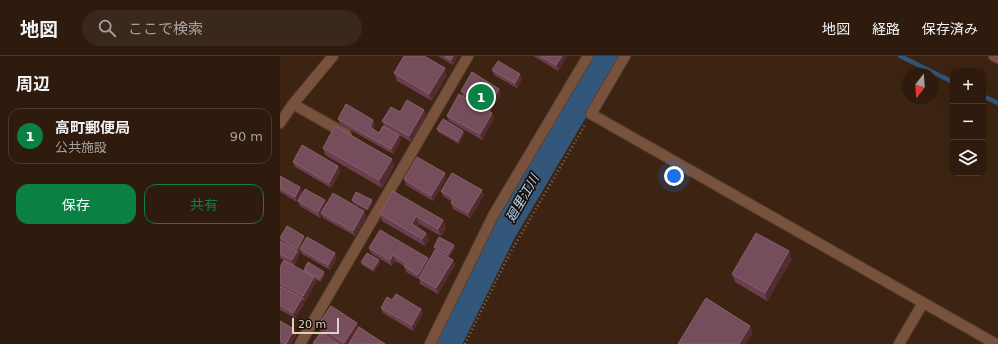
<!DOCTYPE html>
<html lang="ja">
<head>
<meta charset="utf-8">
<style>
  :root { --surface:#2e1b0e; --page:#3a281c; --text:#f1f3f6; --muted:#a7a19e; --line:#49392e; --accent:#0b8043 }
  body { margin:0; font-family:"DejaVu Sans","Noto Sans JP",sans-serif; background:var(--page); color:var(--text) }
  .controls { position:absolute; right:12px; top:12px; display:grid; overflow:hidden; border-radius:8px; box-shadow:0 4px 16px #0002 }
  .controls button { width:36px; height:36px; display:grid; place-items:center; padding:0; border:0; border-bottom:1px solid var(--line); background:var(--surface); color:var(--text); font:20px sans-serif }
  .compass { position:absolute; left:622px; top:12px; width:36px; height:36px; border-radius:50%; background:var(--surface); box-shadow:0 4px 16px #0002; rotate:197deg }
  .scale { position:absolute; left:12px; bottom:10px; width:47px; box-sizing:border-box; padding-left:4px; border:2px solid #dfcec4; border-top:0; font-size:11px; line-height:14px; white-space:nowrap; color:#dfcec4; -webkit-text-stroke:3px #1b1009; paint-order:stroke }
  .you { position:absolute; left:394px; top:120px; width:14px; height:14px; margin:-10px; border:3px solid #fff; border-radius:50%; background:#1a73e8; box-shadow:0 0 0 6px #1a73e833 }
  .badge { display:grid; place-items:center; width:26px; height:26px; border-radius:50%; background:var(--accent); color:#fff; font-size:13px; font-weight:700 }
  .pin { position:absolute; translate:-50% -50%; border:2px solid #fff; box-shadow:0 1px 4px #0006 }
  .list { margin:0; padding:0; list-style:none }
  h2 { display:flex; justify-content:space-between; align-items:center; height:52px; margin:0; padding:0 16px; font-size:17px }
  h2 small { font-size:13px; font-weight:400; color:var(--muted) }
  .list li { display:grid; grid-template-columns:26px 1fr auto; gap:12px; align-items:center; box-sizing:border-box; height:56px; margin:0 8px 8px; padding:0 8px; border:1px solid var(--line); border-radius:12px }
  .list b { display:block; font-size:15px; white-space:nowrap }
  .list p { margin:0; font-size:13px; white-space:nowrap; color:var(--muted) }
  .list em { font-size:13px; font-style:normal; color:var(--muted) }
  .actions { display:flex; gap:8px; padding:12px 16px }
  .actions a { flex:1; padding:9px 0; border:1px solid var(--accent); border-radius:12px; text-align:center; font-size:14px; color:var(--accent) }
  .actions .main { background:var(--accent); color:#fff }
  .icon { flex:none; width:22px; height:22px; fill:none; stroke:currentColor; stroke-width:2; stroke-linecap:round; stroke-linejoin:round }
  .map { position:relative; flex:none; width:718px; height:288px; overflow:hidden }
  header { display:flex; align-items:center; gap:24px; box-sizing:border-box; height:56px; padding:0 20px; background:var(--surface); border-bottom:1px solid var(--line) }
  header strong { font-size:19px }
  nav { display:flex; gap:22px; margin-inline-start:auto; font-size:14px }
  .search { width:280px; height:36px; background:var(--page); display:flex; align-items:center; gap:10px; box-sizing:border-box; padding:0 14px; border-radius:22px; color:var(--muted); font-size:15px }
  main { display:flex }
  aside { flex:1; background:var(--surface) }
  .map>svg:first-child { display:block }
</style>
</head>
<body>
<header>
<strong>地図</strong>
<div class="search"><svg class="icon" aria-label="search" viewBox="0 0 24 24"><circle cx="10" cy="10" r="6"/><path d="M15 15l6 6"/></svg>ここで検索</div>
<nav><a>地図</a><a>経路</a><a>保存済み</a></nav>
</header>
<main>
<aside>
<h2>周辺<small></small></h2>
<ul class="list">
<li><span class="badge">1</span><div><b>高町郵便局</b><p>公共施設</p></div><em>90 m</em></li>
</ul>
<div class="actions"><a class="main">保存</a><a>共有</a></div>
</aside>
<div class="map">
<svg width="718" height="288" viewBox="0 0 718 288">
  <rect width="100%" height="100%" fill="#3d2412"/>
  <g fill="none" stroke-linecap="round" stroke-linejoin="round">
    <!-- stream -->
    <g stroke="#32577b" stroke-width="4.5">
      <path d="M620 0 673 26"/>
      <path d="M703 40 718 47"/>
    </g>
    <!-- river -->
    <path stroke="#32577b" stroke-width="28" d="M167 288 223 174 326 0"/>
    <defs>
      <g id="minor">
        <path d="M345 0 311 58 716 288"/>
        <path d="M13 48 66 78"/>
        <path d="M0 67 13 48 53 0"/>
        <path d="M20 288 188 0"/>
        <path d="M150 288 214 158 308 0"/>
        <path d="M619 288 643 247"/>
      </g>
      <path id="tertiary" d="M714 0 718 2"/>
    </defs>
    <!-- minor casing -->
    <use href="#minor" stroke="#573f2e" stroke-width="12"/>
    <!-- tertiary casing -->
    <use href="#tertiary" stroke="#573f2e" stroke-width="12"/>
    <!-- path -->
    <path stroke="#816c5d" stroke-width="2.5" stroke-dasharray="1 3" stroke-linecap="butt" d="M185 288 229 199 305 69"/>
    <!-- minor -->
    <use href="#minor" stroke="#78523d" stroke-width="10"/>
    <!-- tertiary -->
    <use href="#tertiary" stroke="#78523d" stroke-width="10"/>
  </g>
  <!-- wall -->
  <g fill="#6a3d4f">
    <path d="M158 0H178L173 9Z"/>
    <path d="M254 0H287L278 15 255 1Z"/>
    <path d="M212 14 242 23 237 32 214 19Z"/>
    <path d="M114 17 167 19 152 45 117 25Z"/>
    <path d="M181 35 221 38 210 56 183 40Z"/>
    <path d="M144 54 146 59 131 86 119 79 121 84 113 98 60 68 58 63 95 69 93 73 99 77 104 70 102 65 120 56Z"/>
    <path d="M167 60 214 62 202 84 169 65Z"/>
    <path d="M157 73 183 75 184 78 179 88 158 76Z"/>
    <path d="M43 92 114 110 102 132 45 99Z"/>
    <path d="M13 106 58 110 60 116 51 132 15 111Z"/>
    <path d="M165 117 166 122 153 145 126 129 124 123Z"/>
    <path d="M0 120 22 137 17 146 0 136Z"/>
    <path d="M113 135 166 172 161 180 139 168 137 171 146 177 149 184 145 190 102 165 100 158Z"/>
    <path d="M161 135 204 139 190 162 173 153 171 147 172 146 163 140Z"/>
    <path d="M45 144 46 149 84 155 86 161 75 180 43 162 42 158 40 162 20 150 18 145Z"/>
    <path d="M72 144 93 147 88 155 73 147Z"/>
    <path d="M24 180 25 184 55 197 56 203 50 214 22 198 21 195 19 198H18L19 200 14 210 24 215V214L45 219 41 226 35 223 36 226 25 246 22 244 24 248 15 262 0 254V211L4 204 0 202V185L1 186 0 182Z"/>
    <path d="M174 189 175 192 169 202 173 204 175 209 158 238 140 228 139 223 126 216 124 210 115 205 112 210 91 197 89 192 149 204 155 194 154 191Z"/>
    <path d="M512 203 487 245 455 226 452 218Z"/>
    <path d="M81 206 100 207 94 216 82 209Z"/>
    <path d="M112 244 141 253 143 258 133 275 103 257 101 252Z"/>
    <path d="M0 265 16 279 11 288H0Z"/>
    <path d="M77 267 79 272 105 288H60L40 275 38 269Z"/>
  </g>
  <!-- shaded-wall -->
  <g fill="#532c31">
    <path d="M173 0H178L173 9 171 4Z"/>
    <path d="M282 0H287L278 15 276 9Z"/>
    <path d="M165 12 167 19 152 45 149 38Z"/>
    <path d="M240 18 242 23 237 32 235 27Z"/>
    <path d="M219 33 221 38 210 56 209 51Z"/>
    <path d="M144 54 146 59 131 86 129 80Z"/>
    <path d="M212 57 214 62 202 84 200 78Z"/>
    <path d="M93 64 95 69 91 76 90 71Z"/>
    <path d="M183 75 184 78 179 88 178 85Z"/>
    <path d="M119 79 121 84 113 98 111 93Z"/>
    <path d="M112 103 114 110 102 132 99 124Z"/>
    <path d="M58 110 60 116 51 132 49 127Z"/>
    <path d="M165 117 166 122 153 145 151 140Z"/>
    <path d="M20 131 22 137 17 146 15 141Z"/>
    <path d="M202 134 204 139 190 162 188 157Z"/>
    <path d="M45 144 47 150 40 162 38 156Z"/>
    <path d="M92 144 93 147 88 155 87 153Z"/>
    <path d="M84 155 86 161 75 180 73 175Z"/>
    <path d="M136 160 139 168 134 176 132 168Z"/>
    <path d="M163 164 166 172 161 180 158 173Z"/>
    <path d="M146 177 149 184 145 190 142 183Z"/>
    <path d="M24 180 26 185 20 193 21 195 19 198 17 193Z"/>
    <path d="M174 189 175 192 169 202 168 199Z"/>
    <path d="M17 195 19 200 14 210 12 204Z"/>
    <path d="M509 195 512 203 487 245 485 237Z"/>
    <path d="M55 197 56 203 50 214 48 209Z"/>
    <path d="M113 199 115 205 112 210 110 204Z"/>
    <path d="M148 202 150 208 140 224 138 219Z"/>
    <path d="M99 204 100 207 94 216 93 213Z"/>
    <path d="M173 204 175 209 158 238 156 232Z"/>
    <path d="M44 216 45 219 41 226 40 223Z"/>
    <path d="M34 221 36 226 25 246 23 240Z"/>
    <path d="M22 242 24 248 15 262 13 257Z"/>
    <path d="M141 253 143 258 133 275 132 269Z"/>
    <path d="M77 267 79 272 69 288H65L64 287Z"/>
    <path d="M470 270 473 277 466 288H459Z"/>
    <path d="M14 273 16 279 11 288H6Z"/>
  </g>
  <!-- building -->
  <g fill="#764d5b" stroke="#87616c">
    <path d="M124 0H144L165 12 149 38 114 17Z"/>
    <path d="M165 0H173L171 4Z"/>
    <path d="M260 0H282L276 9Z"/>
    <path d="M218 5 240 18 235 27 212 14Z"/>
    <path d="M192 16 219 33 209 51 181 35Z"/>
    <path d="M179 38 212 57 200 78 167 60Z"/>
    <path d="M127 44 144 54 129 80 102 65 111 51 120 56Z"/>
    <path d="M66 48 93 64 90 71 99 77 103 70 119 79 111 93 58 63Z"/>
    <path d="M163 63 183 75 178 85 157 73Z"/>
    <path d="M55 70 112 103 99 124 43 92Z"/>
    <path d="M22 89 58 110 49 127 13 106Z"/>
    <path d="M137 101 165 117 151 140 124 123Z"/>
    <path d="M172 117 202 134 188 157 171 147 174 143 161 135Z"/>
    <path d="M0 120 20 131 15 141 0 132Z"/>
    <path d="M25 133 45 144 38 156 18 145Z"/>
    <path d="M113 135 163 164 158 173 136 160 132 168 146 177 142 183 100 158Z"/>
    <path d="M76 136 92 144 87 153 72 144Z"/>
    <path d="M53 137 84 155 73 175 41 157Z"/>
    <path d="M7 170 24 180 17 193 0 182Z"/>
    <path d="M100 174 148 202 138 219 124 210 126 207 113 199 110 204 89 192Z"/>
    <path d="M476 177 509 195 485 237 452 218Z"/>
    <path d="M27 181 55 197 48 209 20 193Z"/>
    <path d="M159 181 174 189 168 199 154 191Z"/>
    <path d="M0 185 17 195 12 204 0 198Z"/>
    <path d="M155 194 173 204 156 232 139 222Z"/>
    <path d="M87 197 99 204 93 213 81 206Z"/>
    <path d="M4 204 34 221 23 240 0 227V211Z"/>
    <path d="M28 206 44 216 40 223 24 214Z"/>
    <path d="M0 230 22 242 13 257 0 249Z"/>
    <path d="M116 238 141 253 132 269 101 252 107 241 112 244Z"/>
    <path d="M426 242 470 270 459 288H398Z"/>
    <path d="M51 250 77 267 64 287 38 269Z"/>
    <path d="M0 265 14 273 6 288 0 285Z"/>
    <path d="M79 271 105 288H69Z"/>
    <path d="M41 276 59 288H35L33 287Z"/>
  </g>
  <g text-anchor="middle" stroke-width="3.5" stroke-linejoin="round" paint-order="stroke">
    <!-- water labels -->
    <g font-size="13" font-style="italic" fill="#b6d9fc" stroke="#1b1009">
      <text transform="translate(242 142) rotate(-60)" y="5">廻里江川</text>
    </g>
  </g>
</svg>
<div class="controls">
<button>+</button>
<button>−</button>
<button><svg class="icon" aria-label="layers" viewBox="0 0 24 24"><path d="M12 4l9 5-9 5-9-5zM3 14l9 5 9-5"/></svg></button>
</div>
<svg class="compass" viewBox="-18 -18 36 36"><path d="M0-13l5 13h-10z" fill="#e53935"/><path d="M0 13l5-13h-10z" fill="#a7a19e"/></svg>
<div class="scale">20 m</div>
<div class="you"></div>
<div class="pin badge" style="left:201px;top:41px">1</div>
</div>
</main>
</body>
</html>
